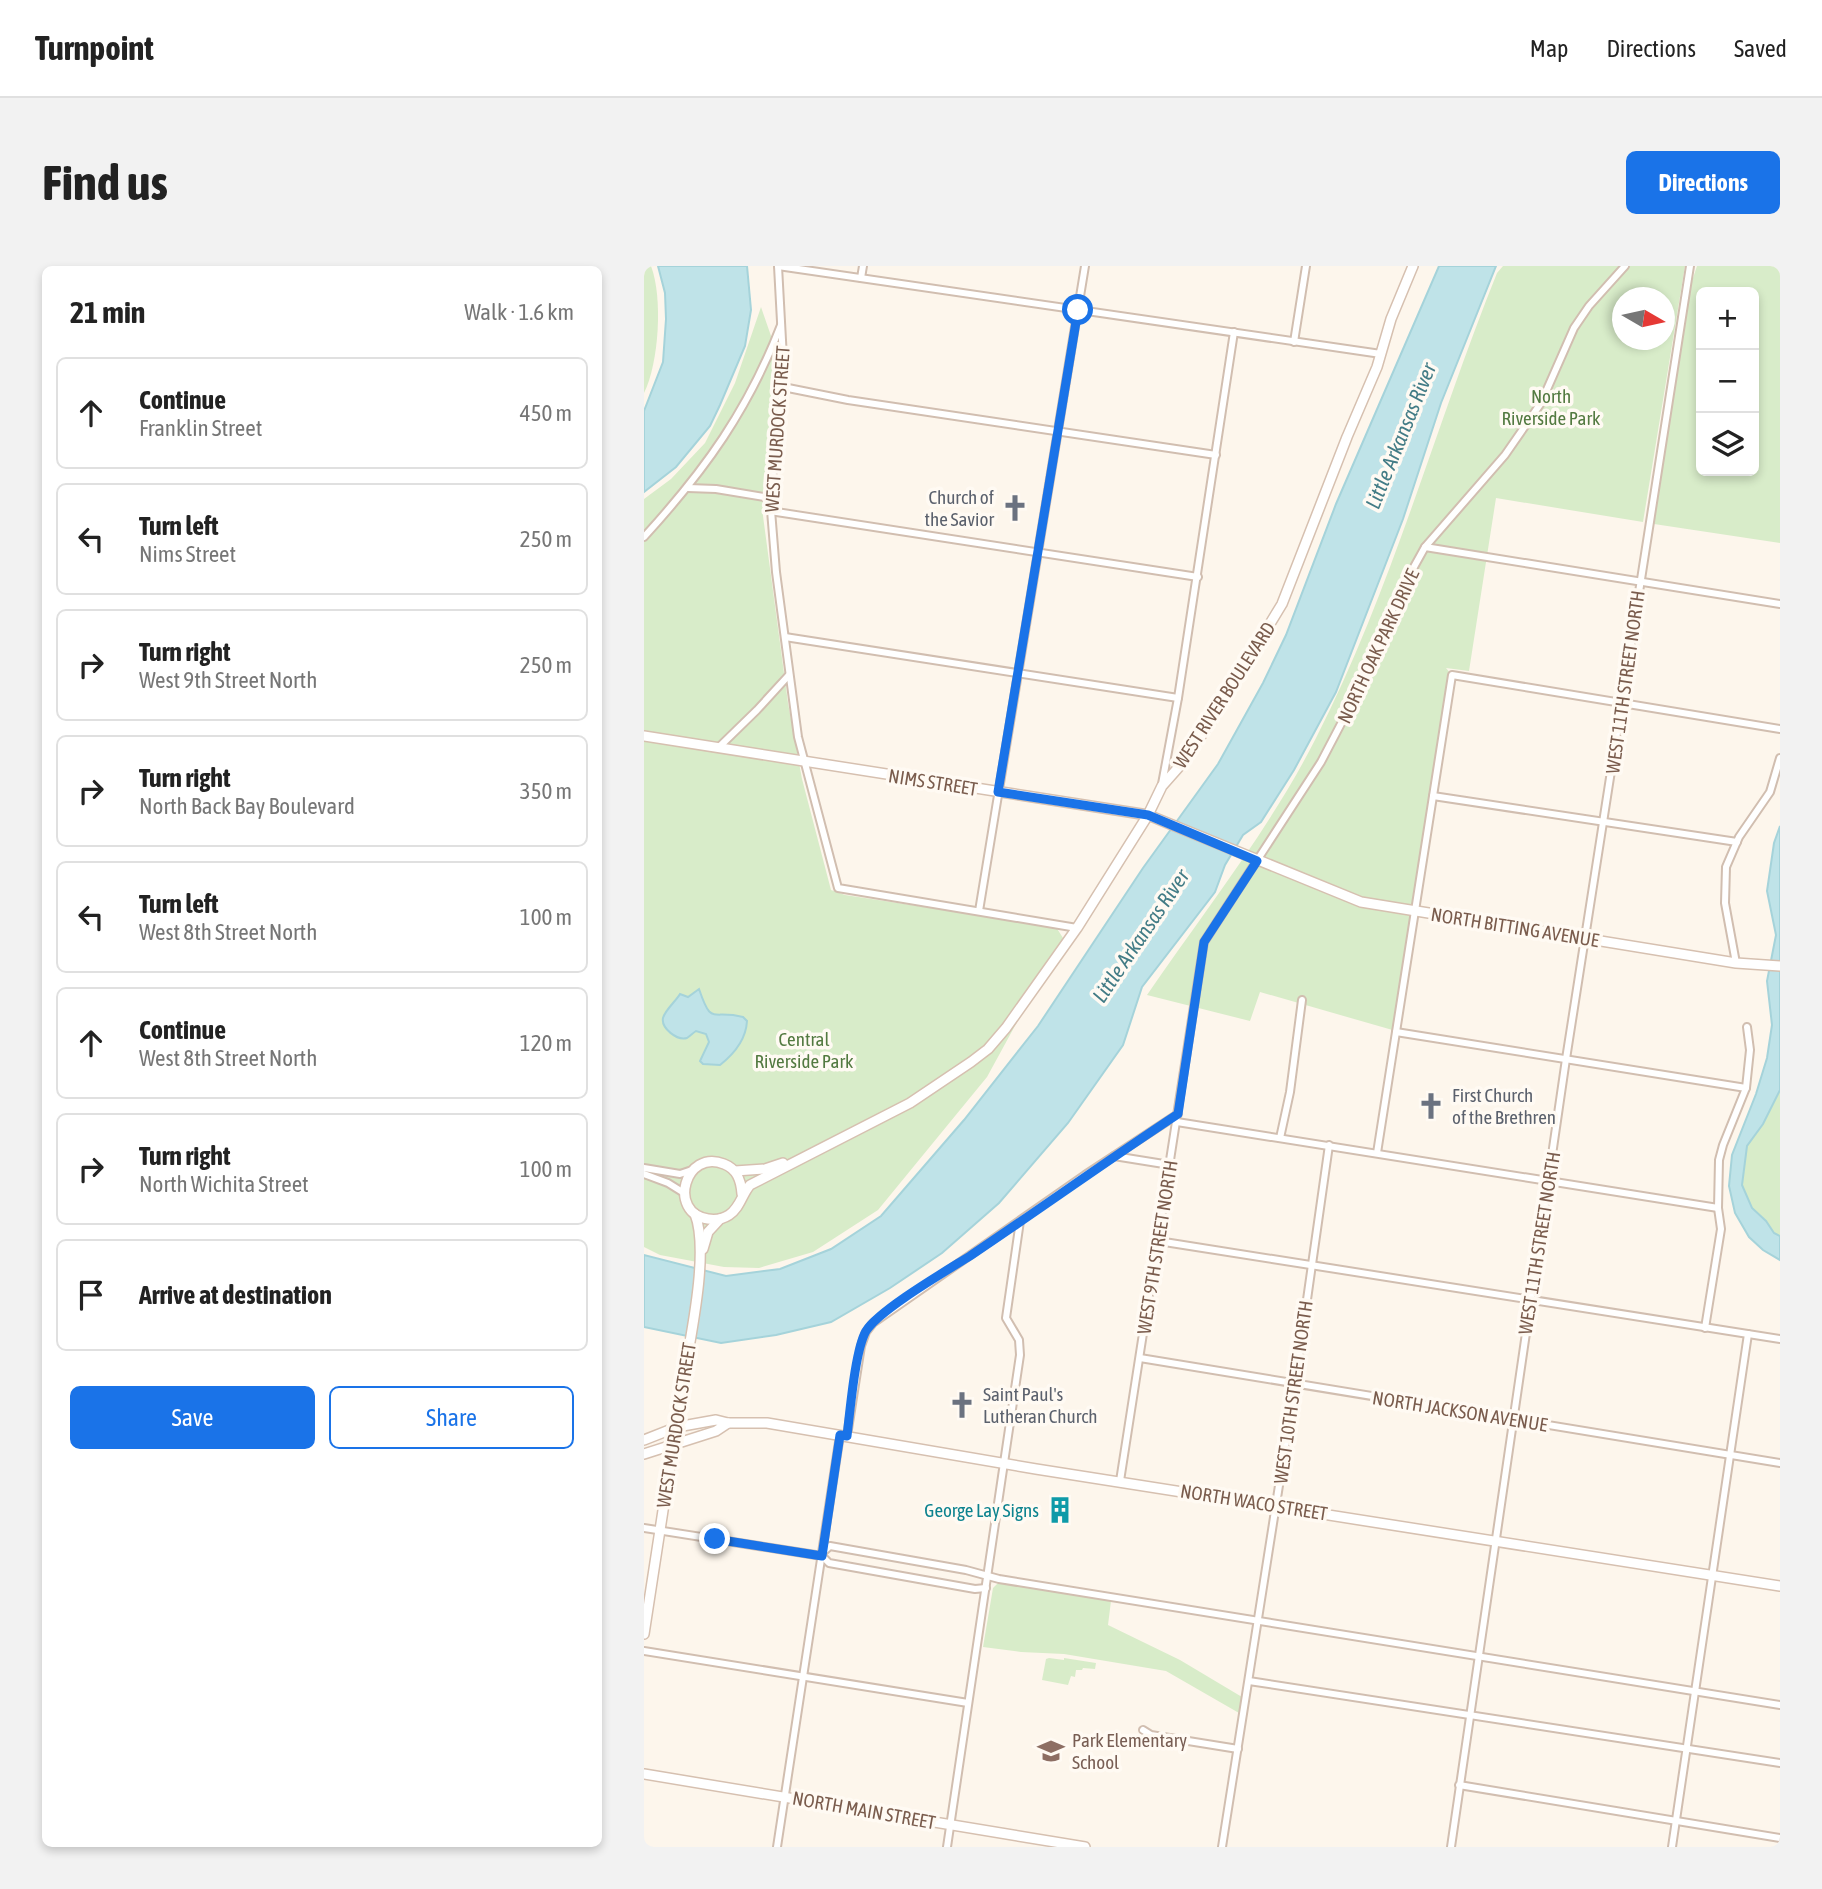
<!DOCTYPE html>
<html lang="en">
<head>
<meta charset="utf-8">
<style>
  :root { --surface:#fff; --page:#f2f2f2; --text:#222; --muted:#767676; --line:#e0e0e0; --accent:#1a73e8 }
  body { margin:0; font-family:"Asap Condensed",sans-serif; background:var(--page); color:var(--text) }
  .controls { position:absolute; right:21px; top:21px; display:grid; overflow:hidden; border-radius:10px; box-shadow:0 4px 10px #0003 }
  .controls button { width:63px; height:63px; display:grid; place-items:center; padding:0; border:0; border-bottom:2px solid var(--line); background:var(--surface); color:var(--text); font:35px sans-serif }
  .compass { position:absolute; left:968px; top:21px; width:63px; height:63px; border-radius:50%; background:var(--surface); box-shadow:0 4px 10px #0003; rotate:99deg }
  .stop { position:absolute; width:21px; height:21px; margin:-16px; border:5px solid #1a73e8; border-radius:50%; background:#fff }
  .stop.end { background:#1a73e8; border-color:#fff; box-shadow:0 2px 7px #0008 }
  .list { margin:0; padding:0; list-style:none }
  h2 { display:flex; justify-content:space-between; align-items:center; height:91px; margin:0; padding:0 28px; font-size:30px }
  h2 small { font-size:23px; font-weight:400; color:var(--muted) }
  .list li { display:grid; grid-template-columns:46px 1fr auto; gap:21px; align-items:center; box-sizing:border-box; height:112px; margin:0 14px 14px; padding:0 14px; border:2px solid var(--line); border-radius:10px }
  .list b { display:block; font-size:26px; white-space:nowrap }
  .list p { margin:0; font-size:23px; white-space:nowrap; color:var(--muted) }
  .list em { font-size:23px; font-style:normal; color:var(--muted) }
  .actions { display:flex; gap:14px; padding:21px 28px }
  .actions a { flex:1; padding:16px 0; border:2px solid var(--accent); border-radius:10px; text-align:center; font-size:24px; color:var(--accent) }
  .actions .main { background:var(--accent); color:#fff }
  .icon { flex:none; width:38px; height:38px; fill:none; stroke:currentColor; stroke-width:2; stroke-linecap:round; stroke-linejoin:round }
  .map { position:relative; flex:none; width:1136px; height:1581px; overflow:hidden; border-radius:10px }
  header { display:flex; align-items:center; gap:42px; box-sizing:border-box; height:98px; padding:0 35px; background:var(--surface); border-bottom:2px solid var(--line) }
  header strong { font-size:33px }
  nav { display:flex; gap:38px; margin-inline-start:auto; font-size:24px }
  .intro { display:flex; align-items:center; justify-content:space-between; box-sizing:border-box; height:168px; padding:0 42px }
  h1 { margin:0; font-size:49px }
  .button { padding:18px 32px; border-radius:10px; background:var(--accent); color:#fff; font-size:24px; font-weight:700 }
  main { display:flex; gap:42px; padding:0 42px }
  aside { flex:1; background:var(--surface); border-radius:10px; box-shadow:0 4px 10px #0003 }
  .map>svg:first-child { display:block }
</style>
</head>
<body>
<header>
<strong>Turnpoint</strong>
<nav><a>Map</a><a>Directions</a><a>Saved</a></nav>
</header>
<div class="intro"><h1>Find us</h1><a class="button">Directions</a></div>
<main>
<aside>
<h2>21 min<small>Walk · 1.6 km</small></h2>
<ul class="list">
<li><svg class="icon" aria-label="ahead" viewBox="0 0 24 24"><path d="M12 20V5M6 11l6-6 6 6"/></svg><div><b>Continue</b><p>Franklin Street</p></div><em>450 m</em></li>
<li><svg class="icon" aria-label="left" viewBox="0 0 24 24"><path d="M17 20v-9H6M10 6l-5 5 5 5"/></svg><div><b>Turn left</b><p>Nims Street</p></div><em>250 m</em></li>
<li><svg class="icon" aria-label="right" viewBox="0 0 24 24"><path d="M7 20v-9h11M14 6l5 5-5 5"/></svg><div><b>Turn right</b><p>West 9th Street North</p></div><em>250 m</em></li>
<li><svg class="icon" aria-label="right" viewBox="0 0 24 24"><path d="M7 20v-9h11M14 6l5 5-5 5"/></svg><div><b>Turn right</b><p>North Back Bay Boulevard</p></div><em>350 m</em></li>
<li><svg class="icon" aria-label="left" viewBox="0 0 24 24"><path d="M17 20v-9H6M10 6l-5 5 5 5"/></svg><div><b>Turn left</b><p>West 8th Street North</p></div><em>100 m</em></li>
<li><svg class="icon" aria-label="ahead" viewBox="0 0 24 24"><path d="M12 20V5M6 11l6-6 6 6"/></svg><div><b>Continue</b><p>West 8th Street North</p></div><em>120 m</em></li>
<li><svg class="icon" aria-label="right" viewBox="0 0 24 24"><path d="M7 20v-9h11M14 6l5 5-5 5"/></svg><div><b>Turn right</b><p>North Wichita Street</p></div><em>100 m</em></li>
<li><svg class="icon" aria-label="arrive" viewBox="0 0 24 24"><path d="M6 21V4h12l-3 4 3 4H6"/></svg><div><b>Arrive at destination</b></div></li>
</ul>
<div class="actions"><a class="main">Save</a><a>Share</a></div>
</aside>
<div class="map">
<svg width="1136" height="1581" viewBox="0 0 1136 1581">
  <rect width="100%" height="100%" fill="#fdf6ec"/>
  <!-- green -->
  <g fill="#d8ecc9" fill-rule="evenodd">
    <path d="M0 0H7C19 31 15 97 0 127Z"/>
    <path d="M859 0H1041L999 256 852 232 825 405 802 402 807 408 752 765 616 726 606 755 503 729C561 644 626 563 672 472 748 323 791 161 853 7ZM978 32H1020V74H978Z"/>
    <path d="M1053 0H1136V277L1010 258 1047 18ZM1057 26H1110V205H1057Z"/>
    <path d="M117 41 134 90V122L127 162 119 250 144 437 158 513 187 624 201 629 412 661 419 672 343 811 234 944 169 986 115 1002 80 1001 16 989 0 981V233L27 213 61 177 91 117Z"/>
    <path d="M1136 824V970L1130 967 1122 955 1108 942 1098 919 1103 880 1119 858Z"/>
    <path d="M354 1317 467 1335 464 1359 536 1394 598 1431 595 1447 522 1405 420 1388 377 1386 339 1381 349 1322Z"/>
    <path d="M405 1392 420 1394V1392L452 1397 451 1403 439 1402 438 1404H432L431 1411 427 1410 424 1419 398 1414 402 1393Z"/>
  </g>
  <!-- water -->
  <g fill="#bfe3e8" stroke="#a5d3da" stroke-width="2">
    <path d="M14 0H103L107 44 101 80 76 139 66 160 32 201 0 226V145L19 96 22 53 21 27Z"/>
    <path d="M795 0H852L797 137 759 253 692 426 650 504 617 556 599 569 581 599 571 626 498 721 479 779 424 857 355 937 298 987 246 1022 187 1056 132 1069 77 1077 0 1061V989L82 1010 136 1003 187 983 237 950 320 854 394 760 499 602 574 498 619 417 642 369 692 238Z"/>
    <path d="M1136 560V824L1119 858 1103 880 1098 919 1108 942 1122 955 1130 967 1136 970V994L1119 984 1105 971 1091 947 1085 920 1088 889 1112 828 1123 792 1128 759 1123 715 1132 669 1123 625 1130 577Z"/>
    <path d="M55 723C68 761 67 743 99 751L103 755C102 774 90 788 76 799L59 798 56 795 65 776 62 768 52 765C49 767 46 770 43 772 33 775 17 762 19 752 21 744 32 735 36 728L44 731Z"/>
  </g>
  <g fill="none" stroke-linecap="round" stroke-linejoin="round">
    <defs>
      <g id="street">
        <path d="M134 0 140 111 126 232 132 306 154 471 194 622 433 662"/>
        <path d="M134 0 737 88"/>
        <path d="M217 12 219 0"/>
        <path d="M650 76 662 0"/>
        <path d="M139 121 204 134 572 189"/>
        <path d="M44 222 72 223 126 232"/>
        <path d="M126 245 554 311"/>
        <path d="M0 271C62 203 104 144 137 59"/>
        <path d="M781 281 1136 338"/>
        <path d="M141 371 534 432"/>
        <path d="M74 482 113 444 145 409"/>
        <path d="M518 518 534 432 590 66"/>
        <path d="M789 530 1093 576"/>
        <path d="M335 645 441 0"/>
        <path d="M1092 697 1081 637 1082 601 1095 571 1126 526 1136 492"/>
        <path d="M752 766 1102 822"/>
        <path d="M533 856 1074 942"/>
        <path d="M636 872 646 826 658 734"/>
        <path d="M733 887 808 409 1136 463"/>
        <path d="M470 890 526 899"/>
        <path d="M0 902 36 908 48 904"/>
        <path d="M0 908 24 917 40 927"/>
        <path d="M514 975 1136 1073"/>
        <path d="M1061 1062 1077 963 1074 942 1075 894 1079 879 1102 822 1106 784 1103 761"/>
        <path d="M496 1092 1136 1197"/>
        <path d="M203 1170 217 1080 222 1066 229 1057 441 909 534 848"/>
        <path d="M476 1215 560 676 677 496 711 431 755 328 781 281 861 189 897 137 930 62 945 40 981 0"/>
        <path d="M0 1262 178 1290 185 1297 331 1323 342 1322"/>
        <path d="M179 1286 186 1280 322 1304 355 1313 1136 1439"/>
        <path d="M0 1385 324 1437"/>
        <path d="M605 1415 1136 1497"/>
        <path d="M499 1464 507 1469 594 1483"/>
        <path d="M815 1519 1136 1572"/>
        <path d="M133 1581 196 1169"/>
        <path d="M303 1581 376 1089 375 1074 362 1052 376 955"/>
        <path d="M578 1581 651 1118 685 879"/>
        <path d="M807 1581 922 793 1046 0"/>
        <path d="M1028 1581 1104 1068"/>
      </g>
      <g id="secondary">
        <path d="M0 470 504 549 717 636 1092 697 1136 700"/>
        <path d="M91 905 121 903 139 897"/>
        <path d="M98 928C97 914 93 903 80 898 41 882 23 947 64 953 71 954 79 953 85 949 96 942 98 928 106 919L266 837 327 796 344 783 362 762 433 662 504 549 518 520 541 494 567 455 638 338 703 171 733 101 747 53 769 0"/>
        <path d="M59 983 64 966 76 953"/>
        <path d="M0 1174 33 1161 72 1154 84 1157H123L392 1203 1136 1320"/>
        <path d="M0 1188 72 1165 84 1157"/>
        <path d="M0 1368C13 1286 26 1204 38 1121 45 1078 66 987 51 948"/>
        <path d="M0 1508 441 1581"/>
      </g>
    </defs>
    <!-- street casing -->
    <use href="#street" stroke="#d1beb0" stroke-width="10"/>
    <!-- secondary casing -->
    <use href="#secondary" stroke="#d6c0b0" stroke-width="12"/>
    <!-- street -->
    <use href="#street" stroke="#fff" stroke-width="6"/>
    <!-- secondary -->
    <use href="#secondary" stroke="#fff" stroke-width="9"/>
  </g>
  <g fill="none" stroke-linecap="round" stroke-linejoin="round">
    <!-- route -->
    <path stroke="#1a73e8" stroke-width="9" d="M71 1273 178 1290 196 1169 203 1170C206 1146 211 1084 222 1065 235 1044 302 1005 326 990 396 943 464 894 534 848L560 676 613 595 504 549 354 526 434 44"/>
  </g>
  <!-- icons -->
  <defs>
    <symbol id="church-bare" viewBox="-9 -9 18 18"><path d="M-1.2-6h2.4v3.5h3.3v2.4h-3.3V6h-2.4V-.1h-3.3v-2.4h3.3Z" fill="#6b7280" stroke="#fffaf3" stroke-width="2.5" paint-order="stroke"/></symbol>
    <symbol id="building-bare" viewBox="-9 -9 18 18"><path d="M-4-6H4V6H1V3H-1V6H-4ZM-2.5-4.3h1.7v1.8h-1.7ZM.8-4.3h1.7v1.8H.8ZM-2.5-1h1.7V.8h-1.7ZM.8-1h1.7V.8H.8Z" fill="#0f9aa8" stroke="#fffaf3" stroke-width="2.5" paint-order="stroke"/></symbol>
    <symbol id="school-bare" viewBox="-9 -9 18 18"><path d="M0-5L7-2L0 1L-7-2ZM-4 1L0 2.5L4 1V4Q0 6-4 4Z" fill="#8d6e63" stroke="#fffaf3" stroke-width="2.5" paint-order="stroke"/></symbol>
  </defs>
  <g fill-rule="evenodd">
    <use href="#church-bare" x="352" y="223" width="38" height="38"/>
    <use href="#church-bare" x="768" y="821" width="38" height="38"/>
    <use href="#church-bare" x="299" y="1120" width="38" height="38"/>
    <use href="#building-bare" x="397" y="1225" width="38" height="38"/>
    <use href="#school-bare" x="388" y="1466" width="38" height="38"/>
  </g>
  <g text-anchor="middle" stroke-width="7" stroke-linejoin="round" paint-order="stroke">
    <!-- park labels -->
    <g font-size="19" fill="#537a41" stroke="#fffaf3">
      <text x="907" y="137">North<tspan x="907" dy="22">Riverside Park</tspan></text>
      <text x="160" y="780">Central<tspan x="160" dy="22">Riverside Park</tspan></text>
    </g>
    <!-- street labels -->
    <g font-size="19" fill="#7a5c4d" stroke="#fffaf3">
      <text transform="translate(133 163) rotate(-86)" y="7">WEST MURDOCK STREET</text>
      <text transform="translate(734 380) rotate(-65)" y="7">NORTH OAK PARK DRIVE</text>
      <text transform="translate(981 416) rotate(-82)" y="7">WEST 11TH STREET NORTH</text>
      <text transform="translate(580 429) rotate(-57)" y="7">WEST RIVER BOULEVARD</text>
      <text transform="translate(289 516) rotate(9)" y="7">NIMS STREET</text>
      <text transform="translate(871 661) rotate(9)" y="7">NORTH BITTING AVENUE</text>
      <text transform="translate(895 977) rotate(-81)" y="7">WEST 11TH STREET NORTH</text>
      <text transform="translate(513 981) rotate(-81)" y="7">WEST 9TH STREET NORTH</text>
      <text transform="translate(649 1126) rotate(-82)" y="7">WEST 10TH STREET NORTH</text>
      <text transform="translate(816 1145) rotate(9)" y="7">NORTH JACKSON AVENUE</text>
      <text transform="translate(32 1159) rotate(-81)" y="7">WEST MURDOCK STREET</text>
      <text transform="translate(610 1236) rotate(9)" y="7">NORTH WACO STREET</text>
      <text transform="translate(220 1544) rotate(10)" y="7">NORTH MAIN STREET</text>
    </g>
    <!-- worship labels -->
    <g font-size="19" fill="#5b616d" stroke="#fffaf3" text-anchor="start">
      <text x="350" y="238" text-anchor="end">Church of<tspan x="350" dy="22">the Savior</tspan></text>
      <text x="808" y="836">First Church<tspan x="808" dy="22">of the Brethren</tspan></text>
      <text x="339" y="1135">Saint Paul's<tspan x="339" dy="22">Lutheran Church</tspan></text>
    </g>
    <!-- culture labels -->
    <g font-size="19" fill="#0d838f" stroke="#fffaf3" text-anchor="end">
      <text x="395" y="1251">George Lay Signs</text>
    </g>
    <!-- education labels -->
    <g font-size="19" fill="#785e54" stroke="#fffaf3" text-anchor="start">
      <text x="428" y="1481">Park Elementary<tspan x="428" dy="22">School</tspan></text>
    </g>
    <!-- water labels -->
    <g font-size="21" font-style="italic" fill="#437c86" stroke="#fffaf3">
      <text transform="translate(757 170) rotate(-68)" y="7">Little Arkansas River</text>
      <text transform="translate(497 670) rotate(-56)" y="7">Little Arkansas River</text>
    </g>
  </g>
</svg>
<div class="controls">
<button>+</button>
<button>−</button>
<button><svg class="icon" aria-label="layers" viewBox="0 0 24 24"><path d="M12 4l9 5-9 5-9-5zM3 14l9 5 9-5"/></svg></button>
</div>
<svg class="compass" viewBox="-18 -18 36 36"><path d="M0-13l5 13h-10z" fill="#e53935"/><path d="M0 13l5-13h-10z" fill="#767676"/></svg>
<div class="stop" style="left:434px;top:44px"></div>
<div class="stop end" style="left:71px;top:1273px"></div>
</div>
</main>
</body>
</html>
